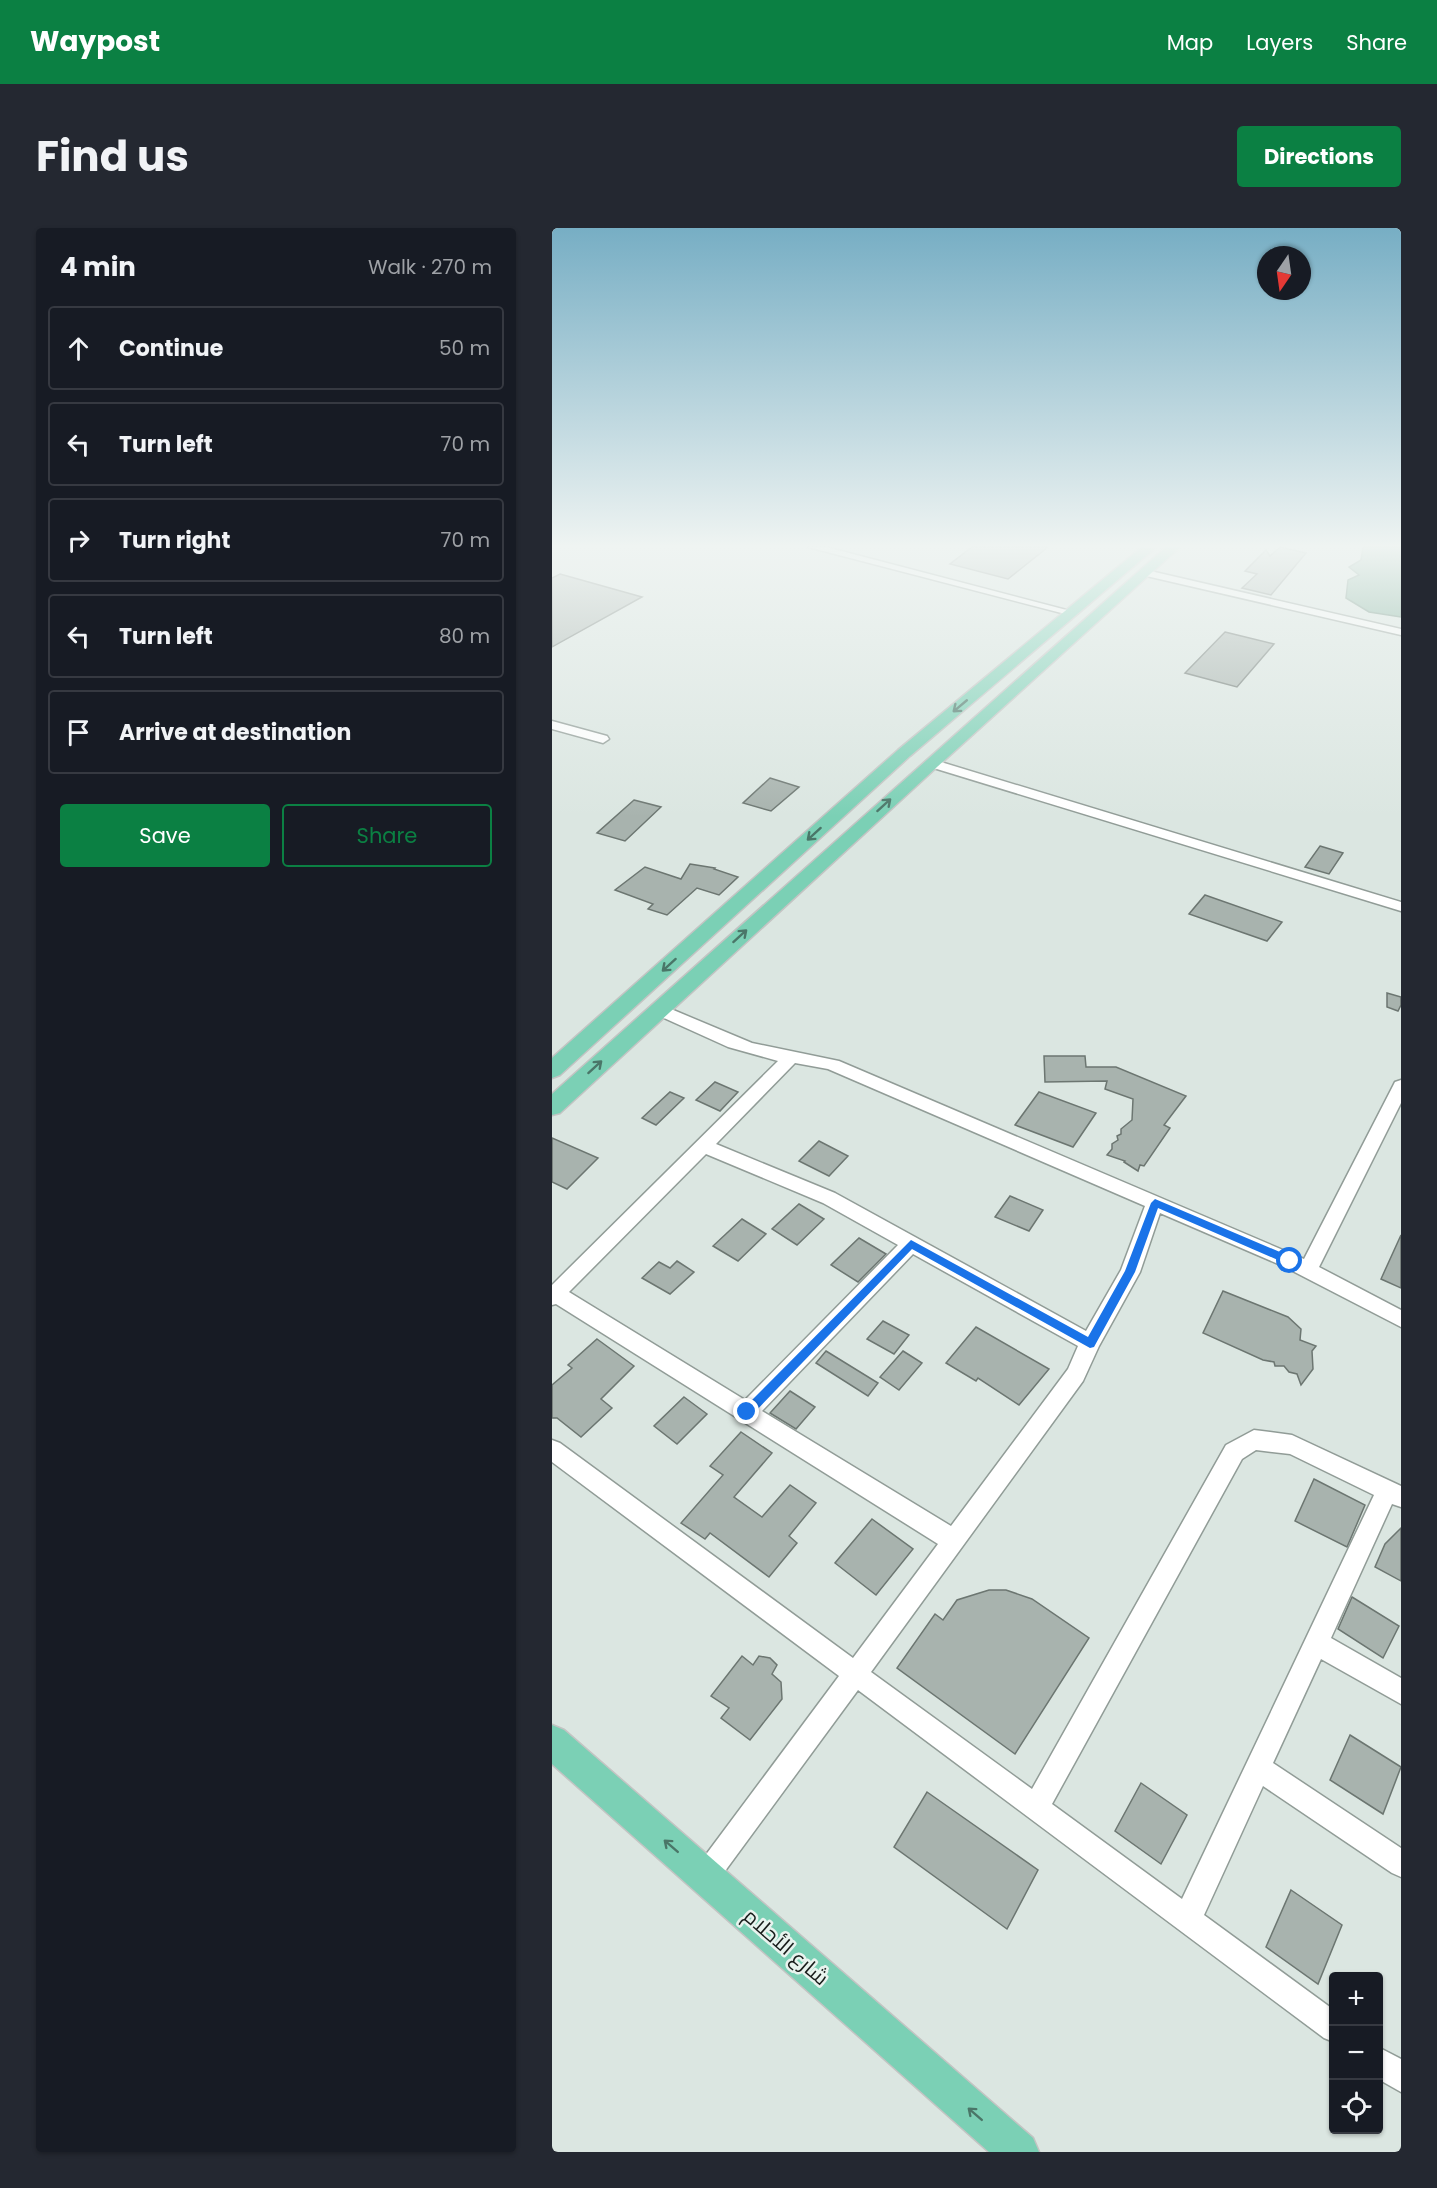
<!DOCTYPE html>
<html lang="en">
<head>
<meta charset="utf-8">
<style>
  :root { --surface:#171b24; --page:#242831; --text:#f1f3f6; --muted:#9ea1a6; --line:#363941; --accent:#0b8043 }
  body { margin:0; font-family:Poppins,Cairo,sans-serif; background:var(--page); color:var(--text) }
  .controls { position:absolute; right:18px; bottom:18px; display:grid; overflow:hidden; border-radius:6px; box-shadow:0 2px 4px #0004 }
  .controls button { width:54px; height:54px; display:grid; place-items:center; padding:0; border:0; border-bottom:2px solid var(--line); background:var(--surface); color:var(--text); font:30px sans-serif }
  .compass { position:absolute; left:705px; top:18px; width:54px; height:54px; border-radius:50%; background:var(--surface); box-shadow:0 2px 4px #0004; rotate:193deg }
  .stop { position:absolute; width:18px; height:18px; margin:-14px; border:4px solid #1a73e8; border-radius:50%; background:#fff }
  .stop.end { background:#1a73e8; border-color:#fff; box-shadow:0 2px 6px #0008 }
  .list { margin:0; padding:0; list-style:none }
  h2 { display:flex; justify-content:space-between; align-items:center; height:78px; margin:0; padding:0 24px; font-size:26px }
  h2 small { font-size:20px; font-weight:400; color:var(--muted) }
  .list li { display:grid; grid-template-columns:39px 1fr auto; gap:18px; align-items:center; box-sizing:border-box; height:84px; margin:0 12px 12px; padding:0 12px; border:2px solid var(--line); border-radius:6px }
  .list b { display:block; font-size:22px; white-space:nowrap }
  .list em { font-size:20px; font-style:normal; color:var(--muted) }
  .actions { display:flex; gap:12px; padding:18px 24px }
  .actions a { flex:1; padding:14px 0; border:2px solid var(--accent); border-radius:6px; text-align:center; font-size:21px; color:var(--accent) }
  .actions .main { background:var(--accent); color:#fff }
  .icon { flex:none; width:33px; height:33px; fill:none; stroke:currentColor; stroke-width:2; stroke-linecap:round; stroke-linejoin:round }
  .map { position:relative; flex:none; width:849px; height:1924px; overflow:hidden; border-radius:6px }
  header { display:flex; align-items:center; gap:36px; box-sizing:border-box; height:84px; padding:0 30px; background:var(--accent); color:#fff }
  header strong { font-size:28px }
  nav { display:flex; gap:33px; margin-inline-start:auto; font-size:21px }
  .intro { display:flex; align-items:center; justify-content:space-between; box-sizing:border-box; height:144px; padding:0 36px }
  h1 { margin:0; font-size:42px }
  .button { padding:15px 27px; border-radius:6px; background:var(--accent); color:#fff; font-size:21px; font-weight:700 }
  main { display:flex; gap:36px; padding:0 36px }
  aside { flex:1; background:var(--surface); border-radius:6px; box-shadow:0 2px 4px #0004 }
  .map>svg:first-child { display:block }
</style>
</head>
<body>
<header>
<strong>Waypost</strong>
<nav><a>Map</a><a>Layers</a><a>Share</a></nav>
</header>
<div class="intro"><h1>Find us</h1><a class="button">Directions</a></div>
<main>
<aside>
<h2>4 min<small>Walk · 270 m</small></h2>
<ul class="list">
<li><svg class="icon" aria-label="ahead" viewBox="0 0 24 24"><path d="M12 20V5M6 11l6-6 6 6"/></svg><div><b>Continue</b></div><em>50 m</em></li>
<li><svg class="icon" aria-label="left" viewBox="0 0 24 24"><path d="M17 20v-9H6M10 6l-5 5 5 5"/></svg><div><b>Turn left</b></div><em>70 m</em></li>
<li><svg class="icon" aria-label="right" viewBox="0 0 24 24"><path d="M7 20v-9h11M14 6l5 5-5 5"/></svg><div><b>Turn right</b></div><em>70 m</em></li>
<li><svg class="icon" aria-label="left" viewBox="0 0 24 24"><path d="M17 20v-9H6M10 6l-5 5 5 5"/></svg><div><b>Turn left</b></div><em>80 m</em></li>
<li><svg class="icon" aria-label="arrive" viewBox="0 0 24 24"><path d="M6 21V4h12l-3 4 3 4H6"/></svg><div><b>Arrive at destination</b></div></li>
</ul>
<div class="actions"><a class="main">Save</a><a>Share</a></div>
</aside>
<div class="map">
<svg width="849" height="1924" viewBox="0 0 849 1924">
  <rect width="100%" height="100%" fill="#dbe6e1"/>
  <!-- water -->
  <path fill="#6fa68e" stroke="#557d6b" stroke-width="1.5" d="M811 319H849V389L817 384 794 370 796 352 807 347 797 339 809 332Z"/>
  <!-- building -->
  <g fill="#a8b3ae" stroke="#6c7671" stroke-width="1.5">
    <path d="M420 319H496L456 351 398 336Z"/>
    <path d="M728 319 754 325 719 367 690 360 705 346 693 343 714 322 718 328Z"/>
    <path d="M8 346 90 369 0 419V350Z"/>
    <path d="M673 404 722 416 685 459 633 445Z"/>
    <path d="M218 550 247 559 219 583 191 575Z"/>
    <path d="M82 572 109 579 73 613 45 605Z"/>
    <path d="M768 618 791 625 777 646 753 639Z"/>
    <path d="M138 636 163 640 162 641 186 649 167 667 145 660 115 687 96 681 101 676 63 662 93 639 129 651Z"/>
    <path d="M653 667 730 694 715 713 637 686Z"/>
    <path d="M835 765 849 769V777L846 783 835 779Z"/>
    <path d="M492 828H533L534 839H564L634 868 612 897 618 900 592 938 588 937 586 943 572 934 573 933 555 927 560 921V916L566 912 565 908 569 906V901L580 892 581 871 553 861 555 853 493 854Z"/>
    <path d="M163 854 186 864 168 883 144 872Z"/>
    <path d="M118 864 132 870 104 897 90 890Z"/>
    <path d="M487 864 544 885 521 919 463 897Z"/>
    <path d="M0 910 46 930 15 961 0 954Z"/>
    <path d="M267 913 296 928 277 948 247 933Z"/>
    <path d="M458 968 491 982 477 1003 443 989Z"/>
    <path d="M247 976 272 991 245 1017 220 1001Z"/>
    <path d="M190 991 214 1006 186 1033 161 1018Z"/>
    <path d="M849 1007V1060L829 1051Z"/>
    <path d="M307 1010 334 1026 306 1054 279 1037Z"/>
    <path d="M125 1033 142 1044 118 1066 90 1050 107 1034 118 1040Z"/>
    <path d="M671 1063 736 1089 749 1101 748 1112 764 1118 760 1123 761 1141 749 1157 745 1146 737 1144 732 1138H723L722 1134 711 1132 651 1105Z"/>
    <path d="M331 1093 357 1107 342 1126 315 1111Z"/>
    <path d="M424 1099 497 1141 467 1177 426 1150 424 1153 394 1135Z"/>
    <path d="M45 1111 82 1138 49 1171 60 1180 29 1209 5 1190H0V1157L20 1140 16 1137Z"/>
    <path d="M274 1123 326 1155 316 1168 264 1135Z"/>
    <path d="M351 1123 370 1135 347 1162 328 1149Z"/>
    <path d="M238 1163 263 1179 244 1201 218 1185Z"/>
    <path d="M132 1169 155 1186 125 1216 102 1198Z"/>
    <path d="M189 1204 220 1225 182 1269 210 1289 238 1257 264 1275 237 1308 245 1315 217 1349 158 1305 153 1311 129 1295 171 1247 158 1238Z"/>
    <path d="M762 1251 813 1277 795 1319 743 1293Z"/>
    <path d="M320 1291 361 1321 324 1367 283 1335Z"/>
    <path d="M849 1300V1353L823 1339 833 1316Z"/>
    <path d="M437 1362H454L480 1371 537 1410 463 1526 345 1440 383 1386 391 1392 405 1372Z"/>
    <path d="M800 1369 847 1398 831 1430 786 1401Z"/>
    <path d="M190 1428 201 1437 207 1428 218 1430 225 1437 220 1446 229 1454 230 1471 198 1512 169 1490 177 1480 159 1468Z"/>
    <path d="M798 1507 849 1539 831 1586 778 1552Z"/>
    <path d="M589 1555 635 1587 609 1636 563 1603Z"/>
    <path d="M375 1564 486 1642 455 1701 342 1619Z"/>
    <path d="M739 1662 790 1697 766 1756 714 1719Z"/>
  </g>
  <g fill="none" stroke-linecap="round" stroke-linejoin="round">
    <defs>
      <g id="minor">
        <path d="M256 319H274L526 385 521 388Z"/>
        <path d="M594 342 849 401V407L590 347V343Z"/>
        <path d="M0 493 55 508 57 511 51 515 0 501Z"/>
        <path d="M379 531 849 674V683L375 538 373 535Z"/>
        <path d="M107 776 200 815 287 833 752 1031 841 858 843 854 849 852V875L767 1039 849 1082V1099L731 1038 608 985 588 1044 547 1118 531 1153 319 1444 480 1561 674 1217 702 1202 740 1207 849 1258V1279L840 1276 779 1410 849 1450V1476L769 1431 721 1535 849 1620V1649L840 1645 711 1558 652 1687 782 1782V1814L772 1810 306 1462 162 1658 153 1662 144 1658 140 1649 144 1640 287 1448 0 1234V1212L8 1215 301 1430 386 1316 4 1076 0 1077V1057L226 833 176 819 101 785 99 781 101 777ZM243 835 276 841 593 978 569 1042 534 1103 283 965 164 916ZM154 926 271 975 346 1017 193 1172 17 1064ZM361 1026 526 1118 516 1141 399 1298 210 1183ZM704 1222 738 1226 822 1267 630 1671 500 1576 690 1231Z"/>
        <path d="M826 1819 849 1831V1864L826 1851Z"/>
      </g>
      <g id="major">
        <path d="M590 319 602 321 358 528 8 847 0 850V830L346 522Z"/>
        <path d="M614 319H628L385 539 8 885 0 887V866Z"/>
        <path d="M0 1497 12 1502 481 1910 487 1924H437L0 1536Z"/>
      </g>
    </defs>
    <!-- minor casing -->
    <use href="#minor" stroke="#919c97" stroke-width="3"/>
    <!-- major casing -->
    <use href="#major" stroke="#c3c4c3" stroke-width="3"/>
    <!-- minor -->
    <use href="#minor" fill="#fff" fill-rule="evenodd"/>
    <!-- major -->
    <use href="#major" fill="#7bd0b5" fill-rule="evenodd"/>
  </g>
  <!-- one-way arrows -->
  <defs><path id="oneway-shaft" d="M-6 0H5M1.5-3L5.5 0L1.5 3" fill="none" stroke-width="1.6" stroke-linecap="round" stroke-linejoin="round" transform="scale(1.5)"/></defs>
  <g stroke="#4a7668">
    <use href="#oneway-shaft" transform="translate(408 478) rotate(140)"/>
    <use href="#oneway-shaft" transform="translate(332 577) rotate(-42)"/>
    <use href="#oneway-shaft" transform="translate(262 606) rotate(138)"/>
    <use href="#oneway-shaft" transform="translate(188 708) rotate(-42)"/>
    <use href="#oneway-shaft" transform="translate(117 737) rotate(138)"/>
    <use href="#oneway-shaft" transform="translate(43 839) rotate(-42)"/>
    <use href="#oneway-shaft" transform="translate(119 1618) rotate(-139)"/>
    <use href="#oneway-shaft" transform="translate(423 1886) rotate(-139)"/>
  </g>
  <!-- sky -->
  <linearGradient id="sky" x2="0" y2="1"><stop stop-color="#77aec4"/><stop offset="0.54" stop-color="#eff4f2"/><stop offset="1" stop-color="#eff4f2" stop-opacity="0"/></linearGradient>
  <rect width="849" height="589" fill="url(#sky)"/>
  <!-- route -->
  <path fill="#1a73e8" d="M603 971 742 1030 744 1033 742 1036H735L606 980 583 1044 542 1119 538 1120 360 1021 199 1188H191V1181L359 1012 536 1109 573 1043 599 975Z"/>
  <g text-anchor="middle" stroke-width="5" stroke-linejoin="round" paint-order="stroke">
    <!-- near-street labels -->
    <g font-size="21" fill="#181c1a" stroke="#e8f3ee">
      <text transform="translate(234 1719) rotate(41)" y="7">شارع الأحلام</text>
    </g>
  </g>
</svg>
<div class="controls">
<button>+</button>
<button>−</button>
<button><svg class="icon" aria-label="locate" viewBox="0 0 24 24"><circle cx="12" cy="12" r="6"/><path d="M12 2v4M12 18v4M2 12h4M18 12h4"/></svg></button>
</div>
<svg class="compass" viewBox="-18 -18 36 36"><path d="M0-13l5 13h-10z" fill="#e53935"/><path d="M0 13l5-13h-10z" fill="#9ea1a6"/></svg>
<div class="stop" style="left:738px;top:1033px"></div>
<div class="stop end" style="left:195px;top:1184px"></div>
</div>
</main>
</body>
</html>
